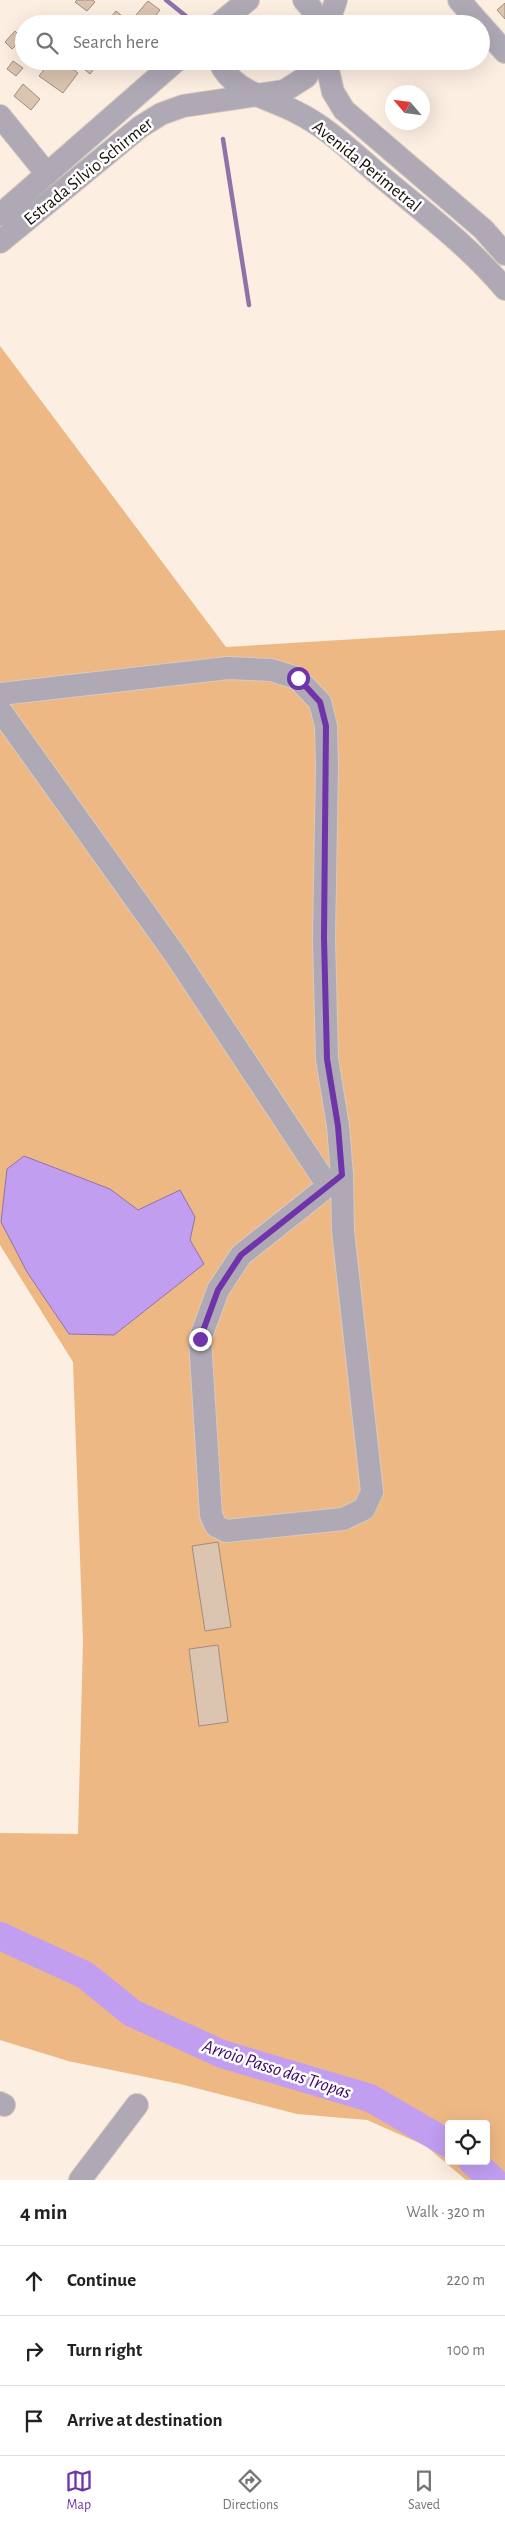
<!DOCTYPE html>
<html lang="en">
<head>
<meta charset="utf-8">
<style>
  :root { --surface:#fff; --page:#f6f6f6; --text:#202124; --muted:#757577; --line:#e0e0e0; --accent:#7034aa }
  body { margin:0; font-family:"Alegreya Sans",sans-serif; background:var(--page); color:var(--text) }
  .controls { position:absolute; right:15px; bottom:15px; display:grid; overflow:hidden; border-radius:5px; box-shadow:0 5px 20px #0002 }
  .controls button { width:45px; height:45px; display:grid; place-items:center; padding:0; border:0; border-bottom:1px solid var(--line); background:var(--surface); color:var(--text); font:25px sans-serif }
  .compass { position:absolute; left:385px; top:85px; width:45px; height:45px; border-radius:50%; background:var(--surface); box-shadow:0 5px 20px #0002; rotate:298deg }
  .stop { position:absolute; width:15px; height:15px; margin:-11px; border:4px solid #7034aa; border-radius:50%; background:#fff }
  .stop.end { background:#7034aa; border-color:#fff; box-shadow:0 1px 5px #0008 }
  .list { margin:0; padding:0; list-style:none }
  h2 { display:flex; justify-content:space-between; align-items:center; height:65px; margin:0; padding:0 20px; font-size:21px }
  h2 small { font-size:16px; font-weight:400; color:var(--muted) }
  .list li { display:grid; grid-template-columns:32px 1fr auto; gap:15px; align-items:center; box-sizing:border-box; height:70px; padding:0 20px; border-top:1px solid var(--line) }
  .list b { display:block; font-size:19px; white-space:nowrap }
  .list em { font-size:16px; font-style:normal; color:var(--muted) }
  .icon { flex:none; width:28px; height:28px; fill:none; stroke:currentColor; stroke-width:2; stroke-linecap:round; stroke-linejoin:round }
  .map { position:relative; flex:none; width:505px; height:2180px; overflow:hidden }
  .search { position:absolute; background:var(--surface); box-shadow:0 5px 20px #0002; left:15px; right:15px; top:15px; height:55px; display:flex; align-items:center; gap:12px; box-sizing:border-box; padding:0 18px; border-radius:28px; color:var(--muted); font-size:19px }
  .sheet { height:275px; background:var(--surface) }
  nav { display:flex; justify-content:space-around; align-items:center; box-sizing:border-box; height:70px; border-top:1px solid var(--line); background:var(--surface); font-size:14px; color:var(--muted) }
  nav a { display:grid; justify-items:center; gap:2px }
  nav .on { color:var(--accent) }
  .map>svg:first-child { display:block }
</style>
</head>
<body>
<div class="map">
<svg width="505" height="2180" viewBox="0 0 505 2180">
  <rect width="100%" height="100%" fill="#fceee1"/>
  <!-- green -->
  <path fill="#eeb885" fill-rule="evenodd" d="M0 346 226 647 505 630V2180H466L426 2146 367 2120 297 2114 180 2084 68 2061 0 2040V1833L78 1834 83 1641 73 1362 0 1245ZM449 2124H486V2161H449Z"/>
  <!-- water -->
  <path fill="#c19ef0" stroke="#8e73aa" d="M24 1156 110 1189 138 1210 180 1190 195 1217 190 1240 204 1264 114 1335 69 1334 27 1272 1 1222 7 1169Z"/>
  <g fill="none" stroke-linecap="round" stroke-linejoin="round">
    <!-- stream -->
    <g stroke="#8e73aa" stroke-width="4.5">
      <path d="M166 0 192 21"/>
      <path d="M223 139 249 305"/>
    </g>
    <!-- river -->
    <g stroke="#c19ef0" stroke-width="28">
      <path d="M0 1936 85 1975 132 2013 222 2054 370 2098 449 2144"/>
      <path d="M472 2161 493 2180"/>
    </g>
  </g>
  <!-- building -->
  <g fill="#dbc4b0" stroke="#a28d79">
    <path d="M77 0H93L95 2 87 11 75 2Z"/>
    <path d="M148 1 160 10 149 24H146L136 15Z"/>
    <path d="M505 3V19L497 10Z"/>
    <path d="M116 11 132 24H105Z"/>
    <path d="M15 31 23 39 12 49 5 42Z"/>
    <path d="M13 61 23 68 16 76 7 69Z"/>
    <path d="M37 61H62L78 73 63 93 39 76 46 67Z"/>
    <path d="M74 61H100L90 74Z"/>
    <path d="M23 84 40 99 31 110 14 96Z"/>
    <path d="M218 1542 231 1627 205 1631 192 1546Z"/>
    <path d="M218 1645 228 1722 199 1726 189 1649Z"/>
  </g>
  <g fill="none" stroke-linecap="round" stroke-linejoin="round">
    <defs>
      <g id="minor">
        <path d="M304 0 311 8 318 24"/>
        <path d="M459 0 480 24"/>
        <path d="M219 24 248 0"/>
        <path d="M328 24 336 0"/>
        <path d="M481 25 505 52"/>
        <path d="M219 61C233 93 268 97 296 112 327 127 352 152 378 174 422 211 468 245 505 289"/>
        <path d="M326 61 333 92 344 110 483 229 505 254"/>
        <path d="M0 116 47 174"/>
        <path d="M0 215 176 61"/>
        <path d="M0 242 140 127 161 114 183 106 284 91 306 77 316 61"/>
        <path d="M0 694 228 668 271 670 297 678 320 702 326 726 327 766 324 938 327 1059 338 1126 342 1175 343 1231 372 1492 364 1509 343 1519 226 1531 216 1526 211 1515 200 1339 218 1290 241 1255 328 1186"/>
        <path d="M0 710 176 956 328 1186 339 1177"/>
        <path d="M0 2103 4 2105"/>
        <path d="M80 2180 137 2105"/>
      </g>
    </defs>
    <!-- minor casing -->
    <use href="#minor" stroke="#d7cabe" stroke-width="24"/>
    <!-- minor -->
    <use href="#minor" stroke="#aea9b5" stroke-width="22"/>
  </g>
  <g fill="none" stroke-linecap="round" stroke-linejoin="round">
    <!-- route -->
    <path stroke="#7034aa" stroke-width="6" d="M200 1339 218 1290 241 1255 342 1175 338 1126 327 1059 324 938 326 726 320 702 298 678"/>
  </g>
  <g text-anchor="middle" stroke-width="5" stroke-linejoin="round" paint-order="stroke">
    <!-- street labels -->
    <g font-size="18" fill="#170f08" stroke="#fefefe">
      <text transform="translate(367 166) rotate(39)" y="6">Avenida Perimetral</text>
      <text transform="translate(88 171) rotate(-39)" y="6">Estrada Silvio Schirmer</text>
    </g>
    <!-- water labels -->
    <g font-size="19" font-style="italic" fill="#3e0668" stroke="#fefefe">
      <text transform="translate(277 2068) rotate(18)" y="7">Arroio Passo das Tropas</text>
    </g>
  </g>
</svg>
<div class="controls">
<button><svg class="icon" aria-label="locate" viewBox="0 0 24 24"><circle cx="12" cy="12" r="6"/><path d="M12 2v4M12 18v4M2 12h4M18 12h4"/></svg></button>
</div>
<svg class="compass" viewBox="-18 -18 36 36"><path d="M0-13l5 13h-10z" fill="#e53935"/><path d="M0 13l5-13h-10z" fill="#757577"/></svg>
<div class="stop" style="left:298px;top:678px"></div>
<div class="stop end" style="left:200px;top:1339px"></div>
<div class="search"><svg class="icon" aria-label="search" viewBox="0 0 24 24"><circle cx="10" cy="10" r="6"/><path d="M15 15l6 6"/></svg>Search here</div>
</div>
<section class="sheet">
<h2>4 min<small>Walk · 320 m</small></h2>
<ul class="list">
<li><svg class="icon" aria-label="ahead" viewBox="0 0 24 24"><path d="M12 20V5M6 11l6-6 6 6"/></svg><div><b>Continue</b></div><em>220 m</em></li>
<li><svg class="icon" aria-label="right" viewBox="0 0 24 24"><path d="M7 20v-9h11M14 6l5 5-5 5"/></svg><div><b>Turn right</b></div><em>100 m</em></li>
<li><svg class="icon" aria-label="arrive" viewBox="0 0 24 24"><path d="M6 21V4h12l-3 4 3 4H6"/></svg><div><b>Arrive at destination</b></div></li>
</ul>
</section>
<nav>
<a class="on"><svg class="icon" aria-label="map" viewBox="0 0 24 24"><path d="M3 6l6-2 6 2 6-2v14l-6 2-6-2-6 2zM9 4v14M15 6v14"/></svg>Map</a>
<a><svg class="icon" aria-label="directions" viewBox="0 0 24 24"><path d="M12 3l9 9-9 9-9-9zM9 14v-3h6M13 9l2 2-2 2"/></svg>Directions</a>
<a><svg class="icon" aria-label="saved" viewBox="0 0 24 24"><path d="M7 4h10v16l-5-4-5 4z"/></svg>Saved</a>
</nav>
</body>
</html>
